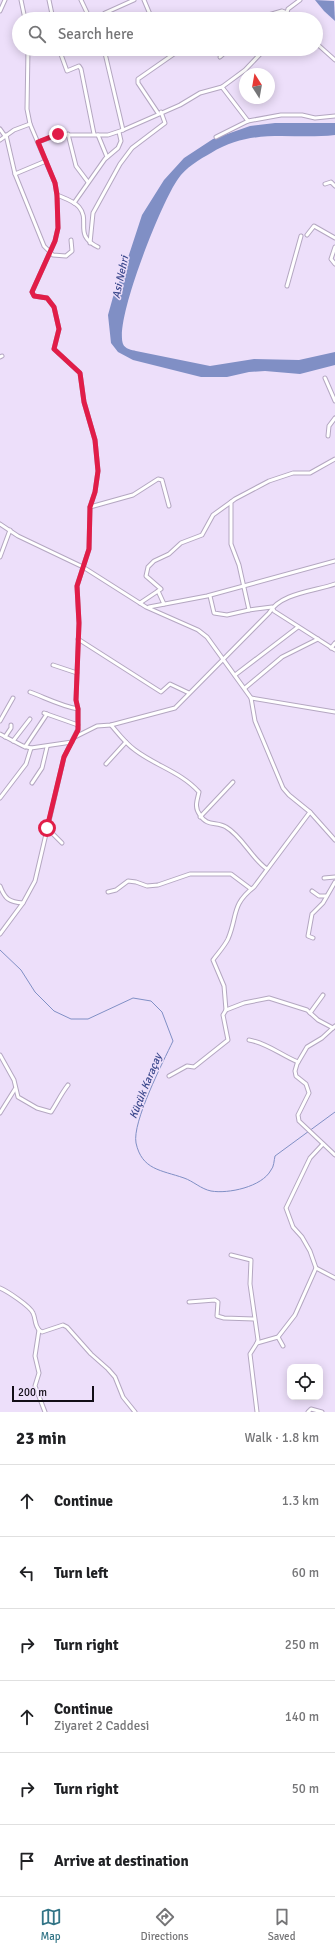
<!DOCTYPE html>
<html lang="en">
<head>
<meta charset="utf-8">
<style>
  :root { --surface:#fff; --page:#f2f2f2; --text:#202124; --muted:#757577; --line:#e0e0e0; --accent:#327486 }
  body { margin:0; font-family:Signika,sans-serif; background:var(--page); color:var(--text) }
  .controls { position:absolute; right:12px; bottom:12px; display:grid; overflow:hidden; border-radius:8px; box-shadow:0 2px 10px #0003 }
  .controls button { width:36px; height:36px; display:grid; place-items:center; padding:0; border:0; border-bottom:1px solid var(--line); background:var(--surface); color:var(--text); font:20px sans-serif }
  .compass { position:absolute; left:239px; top:68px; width:36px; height:36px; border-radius:50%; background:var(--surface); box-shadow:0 2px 10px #0003; rotate:349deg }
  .scale { position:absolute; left:12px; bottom:10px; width:82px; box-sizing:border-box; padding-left:4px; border:2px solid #120d16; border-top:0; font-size:11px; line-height:14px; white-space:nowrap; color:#120d16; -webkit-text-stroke:3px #eddffa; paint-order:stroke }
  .stop { position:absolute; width:12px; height:12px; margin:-9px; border:3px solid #e11d48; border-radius:50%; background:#fff }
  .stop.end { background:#e11d48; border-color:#fff; box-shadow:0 1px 4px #0008 }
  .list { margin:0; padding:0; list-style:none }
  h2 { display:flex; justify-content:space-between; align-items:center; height:52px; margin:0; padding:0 16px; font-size:17px }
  h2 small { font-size:13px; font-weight:400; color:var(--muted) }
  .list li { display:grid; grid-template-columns:26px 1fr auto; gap:12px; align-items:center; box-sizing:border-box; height:72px; padding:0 16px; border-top:1px solid var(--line) }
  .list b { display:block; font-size:15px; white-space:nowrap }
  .list p { margin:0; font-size:13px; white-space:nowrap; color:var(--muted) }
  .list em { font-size:13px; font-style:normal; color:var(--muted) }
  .icon { flex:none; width:22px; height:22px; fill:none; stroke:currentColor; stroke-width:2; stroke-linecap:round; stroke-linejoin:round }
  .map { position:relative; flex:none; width:335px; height:1412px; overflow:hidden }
  .search { position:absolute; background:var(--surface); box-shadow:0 2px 10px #0003; left:12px; right:12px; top:12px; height:44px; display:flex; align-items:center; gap:10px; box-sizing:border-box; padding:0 14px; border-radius:22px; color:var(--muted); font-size:15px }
  .sheet { height:484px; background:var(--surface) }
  nav { display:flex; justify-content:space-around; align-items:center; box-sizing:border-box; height:56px; border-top:1px solid var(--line); background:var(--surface); font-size:11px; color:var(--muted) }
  nav a { display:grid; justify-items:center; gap:2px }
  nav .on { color:var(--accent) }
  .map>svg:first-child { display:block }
</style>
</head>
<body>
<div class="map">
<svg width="335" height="1412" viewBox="0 0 335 1412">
  <rect width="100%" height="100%" fill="#eddffa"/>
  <!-- water -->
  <g fill="#808fc5">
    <path d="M315 0 334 1 335 21 324 11Z"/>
    <path d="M275 123H335V135C290 140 254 127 211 153 200 159 185 168 178 179 162 201 114 320 123 344 125 349 132 350 136 351L210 366 254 359 299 360 335 352V365L300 374 265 371 249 372 227 377H201L133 360 118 352 111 343 108 315 113 297 124 270 142 215 164 180 184 158 213 139 250 126Z"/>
  </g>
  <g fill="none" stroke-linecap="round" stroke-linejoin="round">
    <!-- stream -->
    <path stroke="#808fc5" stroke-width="1" d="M0 950 21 970 35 992 54 1011 71 1019H88L133 998 151 1001 162 1012 173 1041C163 1062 132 1122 136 1143 142 1170 161 1170 184 1178 193 1181 201 1189 211 1191 228 1194 262 1187 271 1170 274 1167 274 1160 275 1156L335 1112"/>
    <defs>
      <g id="minor">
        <path d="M21 0 25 19"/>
        <path d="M49 0 53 19"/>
        <path d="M81 0 90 19"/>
        <path d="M144 0 152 19"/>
        <path d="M0 11 5 0"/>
        <path d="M98 19 105 13 134 0"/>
        <path d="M255 19 282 11 287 13"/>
        <path d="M273 19 283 12"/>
        <path d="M285 19 288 9 300 0"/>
        <path d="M316 43 335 60"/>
        <path d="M59 49 67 71 79 66 81 69 94 134"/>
        <path d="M104 49 123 130"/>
        <path d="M220 57 229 49"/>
        <path d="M222 87 248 121 281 115H302L315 118 335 116"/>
        <path d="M158 113 138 83V79L181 49"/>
        <path d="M0 129 5 136"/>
        <path d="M68 134 76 166 88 182"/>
        <path d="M6 135 15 174 44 246 53 255 66 256 72 251 71 240"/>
        <path d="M98 135 107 157"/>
        <path d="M216 137 248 121"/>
        <path d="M0 140 14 130 30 124"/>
        <path d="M38 142 58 135H108L123 130 180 105 200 93 222 87 245 70 265 49"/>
        <path d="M15 174 46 161"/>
        <path d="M325 184 331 182 335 186"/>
        <path d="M57 195C64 198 74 201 79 207 91 221 73 235 98 247"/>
        <path d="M74 203 105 159 118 148 121 141 119 132"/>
        <path d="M307 235 314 226 335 238"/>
        <path d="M90 243 93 213 120 164 132 148 165 123 161 112"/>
        <path d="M335 247 331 259 335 264"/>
        <path d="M287 286 301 236"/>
        <path d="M0 357 2 356"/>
        <path d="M325 378 335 401"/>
        <path d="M328 436 329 426 335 418"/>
        <path d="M335 459 310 473H293L269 481 235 499 231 502V544L239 565 249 610 272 607 274 611 335 650"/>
        <path d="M90 507 133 495 158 479 162 480 169 506"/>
        <path d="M0 524 18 536 83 567 146 607 198 630 207 637 251 698 255 721 283 788 289 795 310 812 335 840"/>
        <path d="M0 557 10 530"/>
        <path d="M158 591 164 604"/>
        <path d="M210 596 214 613 227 615 249 610"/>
        <path d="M140 603 161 589 146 576 148 567 154 561 169 554 181 543 202 535 213 515 231 502"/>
        <path d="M149 607 207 596 335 561"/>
        <path d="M78 639 161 692 170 684 189 693"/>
        <path d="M331 648 335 643"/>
        <path d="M53 665 77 673"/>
        <path d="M235 675 298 627"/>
        <path d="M245 688 282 657 318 639"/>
        <path d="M30 692C46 698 61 706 78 709"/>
        <path d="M251 698 335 712"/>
        <path d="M44 713 78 725"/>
        <path d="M0 721 13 698"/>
        <path d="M111 725C118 733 125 743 135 750 156 766 181 772 199 792 197 801 194 807 200 815 207 827 217 821 226 827 243 837 251 858 267 869"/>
        <path d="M0 734 23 746 31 748 72 742"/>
        <path d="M5 737 11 728V725"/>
        <path d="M75 737 97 726 111 725 175 708 269 613C280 593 315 591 335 584"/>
        <path d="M13 741 30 719"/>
        <path d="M25 747 47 714"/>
        <path d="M106 764 126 742"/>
        <path d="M32 783 42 768 47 747"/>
        <path d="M0 798 26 764 31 748"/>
        <path d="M200 817 233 782"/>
        <path d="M47 828 62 843"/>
        <path d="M324 878 335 877"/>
        <path d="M0 886C5 899 9 902 23 903"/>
        <path d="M312 891 319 896H326"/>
        <path d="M108 892 116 890 128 881 136 882 147 886 158 885 190 874H231L251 889"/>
        <path d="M0 934 23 903 35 881 64 757 78 729V709L76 700 79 623 77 586 89 549 90 507 95 492 98 471 95 440 84 402 80 373 54 349 59 329 54 307 47 298 34 296 32 292 55 241 58 228 57 195 55 183 30 124 27 109 28 49"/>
        <path d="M313 938 308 936 312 914 323 903 335 882"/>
        <path d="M226 1010 224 986 213 960C218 953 224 947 228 939 238 915 231 905 254 887L310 812"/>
        <path d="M310 1013 323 995"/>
        <path d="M335 1026 322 1038 307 1047 297 1064 295 1071 296 1076 306 1084 309 1093 298 1115 299 1121 335 1155"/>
        <path d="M249 1040C267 1043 281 1055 298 1062"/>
        <path d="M0 1055 14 1080 18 1097 37 1108 51 1112C57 1103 61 1094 68 1085"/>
        <path d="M169 1076 187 1066 194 1067 228 1040 223 1015 226 1010 244 1003 269 998 307 1010 318 1020 333 1028"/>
        <path d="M0 1113 15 1089"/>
        <path d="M231 1255 251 1260 250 1284 258 1340 257 1343"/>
        <path d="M316 1268 335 1278"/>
        <path d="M0 1288C7 1291 30 1306 33 1313 36 1319 34 1324 39 1330L35 1356 39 1373 35 1386 45 1412"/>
        <path d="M189 1302 215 1300 218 1302 217 1316 224 1318 254 1319"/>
        <path d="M39 1330 42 1332 63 1325 67 1327 91 1354 108 1369 115 1377 123 1397 135 1412"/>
        <path d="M278 1337 283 1346"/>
        <path d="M257 1412 250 1354 257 1343 278 1337 295 1315 316 1268 310 1251 302 1237 293 1227 286 1208 310 1158 323 1144"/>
        <path d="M308 1412 311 1409 322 1412"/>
      </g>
    </defs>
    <!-- minor casing -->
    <use href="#minor" stroke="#b4a7c1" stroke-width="5"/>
    <!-- minor -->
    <use href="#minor" stroke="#fff" stroke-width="3"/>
  </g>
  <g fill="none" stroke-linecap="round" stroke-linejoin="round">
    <!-- route -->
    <path stroke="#e11d48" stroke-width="5" d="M47 828 64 757 78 730V709L76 700 79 623 77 586 89 549 90 507 95 492 98 471 95 440 84 402 80 373 54 349 59 329 54 307 47 298 34 296 32 292 55 241 58 228 57 195 55 183 38 142 58 134"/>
  </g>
  <g text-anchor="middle" stroke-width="3" stroke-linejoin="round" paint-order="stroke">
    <!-- water labels -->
    <g font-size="11" font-style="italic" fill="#3a478b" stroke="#eddffa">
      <text transform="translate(120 277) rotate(-78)" y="4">Asi Nehri</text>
      <text transform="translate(145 1086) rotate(-68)" y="4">Küçük Karaçay</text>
    </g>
  </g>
</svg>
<div class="controls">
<button><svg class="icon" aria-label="locate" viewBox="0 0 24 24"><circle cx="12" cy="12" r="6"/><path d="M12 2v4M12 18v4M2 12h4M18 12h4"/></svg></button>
</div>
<svg class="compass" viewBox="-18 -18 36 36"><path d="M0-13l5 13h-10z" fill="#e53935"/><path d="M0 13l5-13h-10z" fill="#757577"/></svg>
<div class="scale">200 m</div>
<div class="stop" style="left:47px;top:828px"></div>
<div class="stop end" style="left:58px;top:134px"></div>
<div class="search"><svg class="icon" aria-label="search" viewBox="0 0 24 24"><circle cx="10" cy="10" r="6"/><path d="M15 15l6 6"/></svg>Search here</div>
</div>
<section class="sheet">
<h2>23 min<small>Walk · 1.8 km</small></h2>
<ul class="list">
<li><svg class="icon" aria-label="ahead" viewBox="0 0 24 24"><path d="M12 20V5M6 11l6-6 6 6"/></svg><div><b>Continue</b></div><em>1.3 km</em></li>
<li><svg class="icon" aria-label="left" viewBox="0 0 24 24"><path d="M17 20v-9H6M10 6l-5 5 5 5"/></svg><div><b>Turn left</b></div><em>60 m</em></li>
<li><svg class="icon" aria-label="right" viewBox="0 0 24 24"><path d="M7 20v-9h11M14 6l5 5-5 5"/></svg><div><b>Turn right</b></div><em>250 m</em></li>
<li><svg class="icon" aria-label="ahead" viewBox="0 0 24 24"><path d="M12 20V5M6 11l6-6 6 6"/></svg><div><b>Continue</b><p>Ziyaret 2 Caddesi</p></div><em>140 m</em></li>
<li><svg class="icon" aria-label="right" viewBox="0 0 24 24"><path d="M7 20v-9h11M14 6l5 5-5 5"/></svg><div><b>Turn right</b></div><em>50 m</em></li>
<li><svg class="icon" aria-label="arrive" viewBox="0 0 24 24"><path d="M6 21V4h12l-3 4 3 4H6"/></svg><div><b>Arrive at destination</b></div></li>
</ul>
</section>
<nav>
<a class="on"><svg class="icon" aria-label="map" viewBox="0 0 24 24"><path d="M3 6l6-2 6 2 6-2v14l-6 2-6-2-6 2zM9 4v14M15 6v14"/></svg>Map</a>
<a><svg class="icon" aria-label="directions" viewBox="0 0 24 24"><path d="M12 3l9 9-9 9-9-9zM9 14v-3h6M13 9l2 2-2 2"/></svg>Directions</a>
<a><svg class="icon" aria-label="saved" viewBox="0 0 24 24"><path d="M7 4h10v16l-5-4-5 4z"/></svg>Saved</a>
</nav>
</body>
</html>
